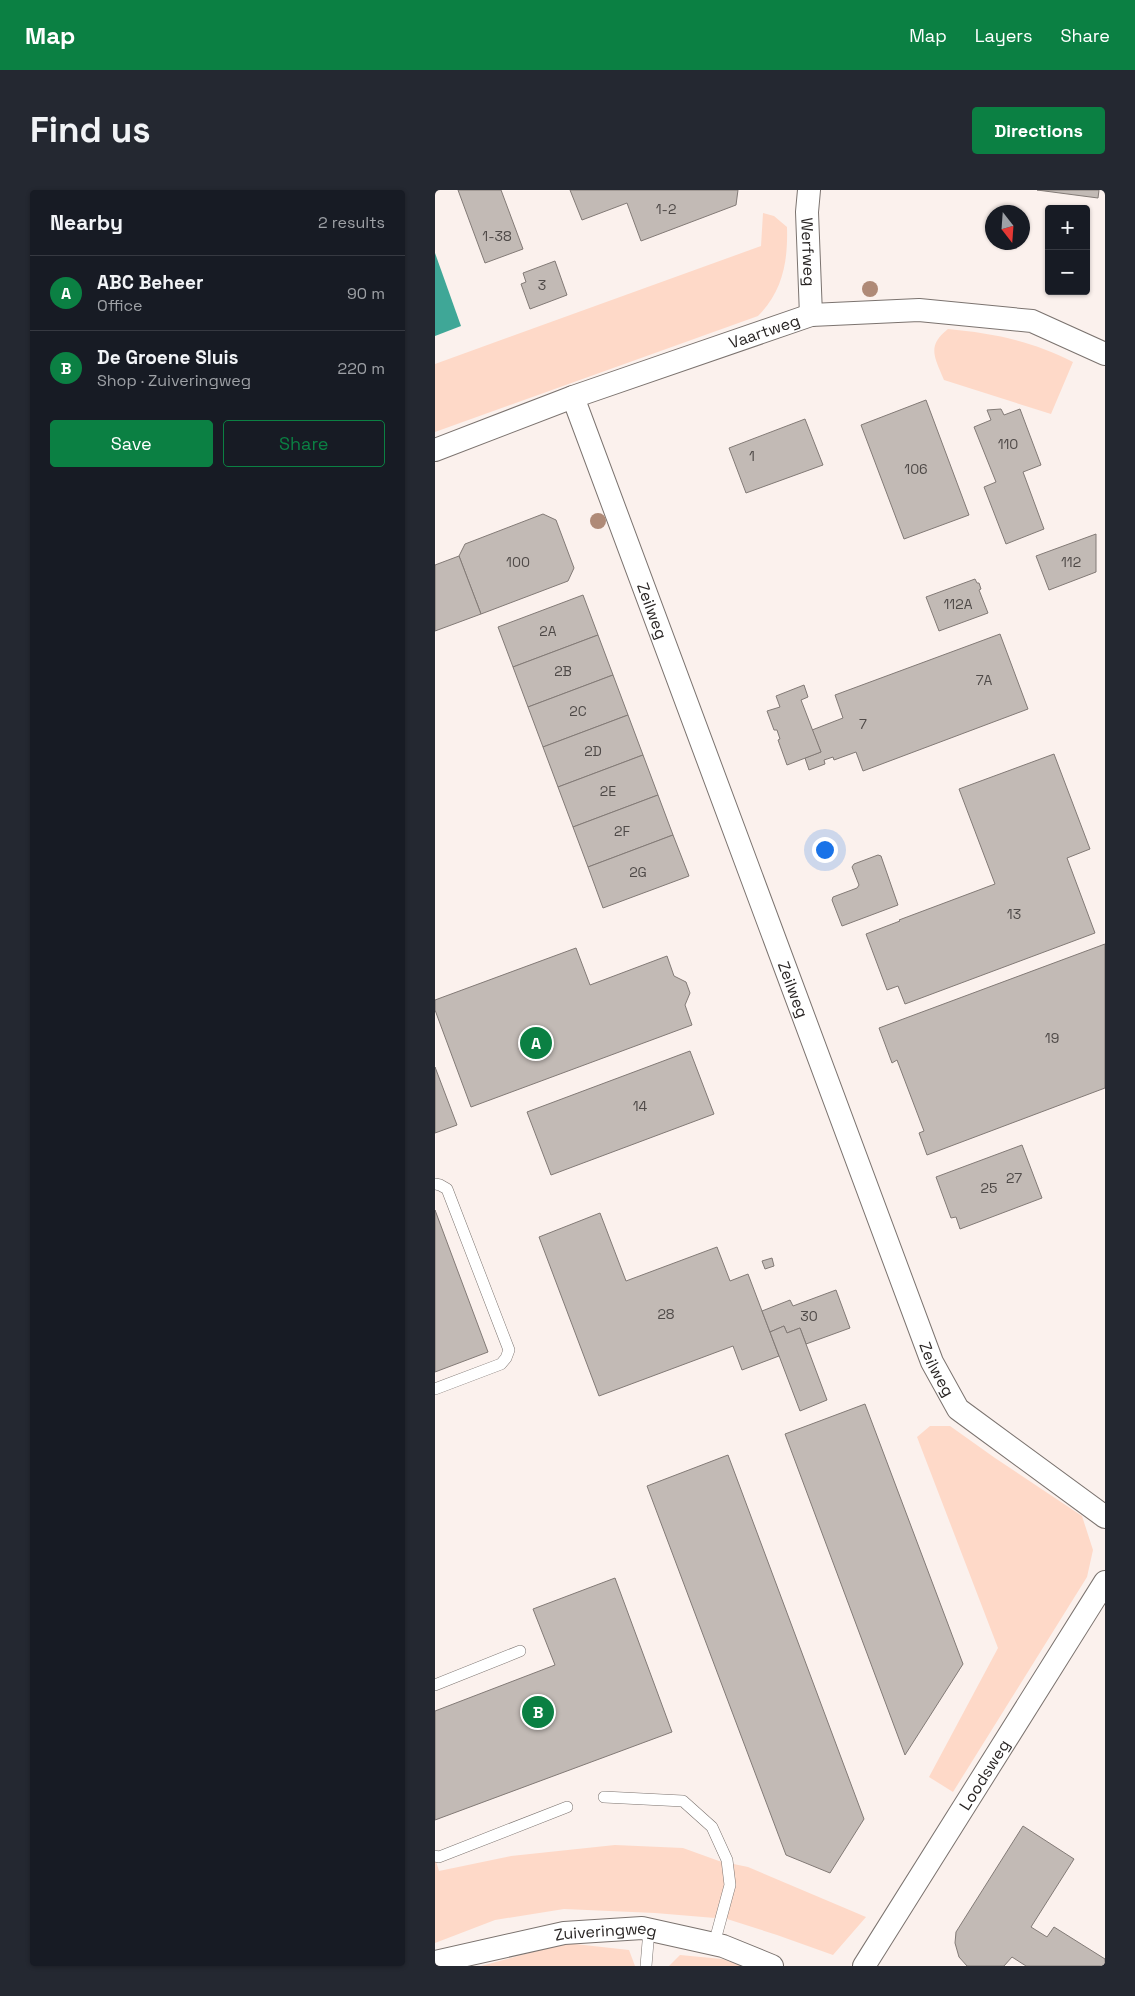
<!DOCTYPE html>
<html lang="en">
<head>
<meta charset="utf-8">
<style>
  :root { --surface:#171b24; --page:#242831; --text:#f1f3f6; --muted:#9ea1a6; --line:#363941; --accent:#0b8043 }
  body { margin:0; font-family:"Space Grotesk",sans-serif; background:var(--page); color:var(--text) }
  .controls { position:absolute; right:15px; top:15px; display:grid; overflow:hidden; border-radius:5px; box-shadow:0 1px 4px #0004 }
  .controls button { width:45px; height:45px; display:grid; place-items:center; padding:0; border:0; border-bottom:1px solid var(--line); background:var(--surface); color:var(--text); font:25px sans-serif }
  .compass { position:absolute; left:550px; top:15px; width:45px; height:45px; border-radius:50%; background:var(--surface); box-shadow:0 1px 4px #0004; rotate:163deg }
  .you { position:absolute; left:389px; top:659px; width:18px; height:18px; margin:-12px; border:4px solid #fff; border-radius:50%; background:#1a73e8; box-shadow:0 0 0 8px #1a73e833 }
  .badge { display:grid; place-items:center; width:32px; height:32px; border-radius:50%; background:var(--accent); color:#fff; font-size:16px; font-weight:700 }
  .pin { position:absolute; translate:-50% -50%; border:2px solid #fff; box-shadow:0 1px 5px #0006 }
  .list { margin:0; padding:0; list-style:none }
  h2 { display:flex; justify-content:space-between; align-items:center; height:65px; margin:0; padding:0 20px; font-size:21px }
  h2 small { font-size:16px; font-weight:400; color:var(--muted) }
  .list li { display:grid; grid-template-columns:32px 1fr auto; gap:15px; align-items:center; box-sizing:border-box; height:75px; padding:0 20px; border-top:1px solid var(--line) }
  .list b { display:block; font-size:19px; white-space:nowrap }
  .list p { margin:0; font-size:16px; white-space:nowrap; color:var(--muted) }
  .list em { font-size:16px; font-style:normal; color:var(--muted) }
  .actions { display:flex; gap:10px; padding:15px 20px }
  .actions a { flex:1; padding:11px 0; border:1px solid var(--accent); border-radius:5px; text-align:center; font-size:18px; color:var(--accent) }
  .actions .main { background:var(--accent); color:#fff }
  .map { position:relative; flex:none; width:670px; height:1776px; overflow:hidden; border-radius:5px }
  header { display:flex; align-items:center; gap:30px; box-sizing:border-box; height:70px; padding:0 25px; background:var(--accent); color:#fff }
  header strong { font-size:24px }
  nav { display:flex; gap:28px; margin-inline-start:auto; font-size:18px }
  .intro { display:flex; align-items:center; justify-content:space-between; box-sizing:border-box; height:120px; padding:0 30px }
  h1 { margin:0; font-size:35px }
  .button { padding:12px 22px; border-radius:5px; background:var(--accent); color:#fff; font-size:18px; font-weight:700 }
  main { display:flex; gap:30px; padding:0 30px }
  aside { flex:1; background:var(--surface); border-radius:5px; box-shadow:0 1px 4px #0004 }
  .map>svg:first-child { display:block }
</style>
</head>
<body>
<header>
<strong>Map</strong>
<nav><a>Map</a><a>Layers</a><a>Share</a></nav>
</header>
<div class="intro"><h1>Find us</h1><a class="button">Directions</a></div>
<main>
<aside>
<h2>Nearby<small>2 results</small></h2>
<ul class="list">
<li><span class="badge">A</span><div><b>ABC Beheer</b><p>Office</p></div><em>90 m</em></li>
<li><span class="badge">B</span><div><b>De Groene Sluis</b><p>Shop · Zuiveringweg</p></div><em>220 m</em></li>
</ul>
<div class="actions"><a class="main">Save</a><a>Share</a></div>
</aside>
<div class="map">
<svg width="670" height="1776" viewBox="0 0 670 1776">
  <rect width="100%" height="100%" fill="#fbf1ed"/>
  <!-- green -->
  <g fill="#fed9c8">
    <path d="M328 23 339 26 352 37C353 71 348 101 323 126L0 242V174L326 56Z"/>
    <path d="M513 139C557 143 598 151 638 172L616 224 509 190C500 168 491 156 513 139Z"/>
    <path d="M495 1236H515L560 1268 647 1326 658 1360 652 1387 518 1602 494 1587 563 1458 482 1247Z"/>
    <path d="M180 1655 248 1658 284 1671 313 1677 431 1727 398 1765 342 1745 292 1729 220 1723 129 1719 60 1730 0 1753V1668L4 1681 76 1666Z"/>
    <path d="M131 1753 194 1760 200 1776H46Z"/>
    <path d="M245 1765 287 1769 309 1776H234Z"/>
  </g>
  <!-- water -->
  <path fill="#3fa797" d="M0 63 26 136 0 146Z"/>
  <!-- building -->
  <g fill="#c2bab5" stroke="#827a76">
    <path d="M23 0H66L88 59 50 73Z"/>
    <path d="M135 0H303L301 15 206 51 192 13 147 30Z"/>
    <path d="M602 0H664L663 8Z"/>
    <path d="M120 71 132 105 95 119 86 94 91 92 88 83Z"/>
    <path d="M491 210 534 325 469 349 426 235Z"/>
    <path d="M566 219 569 225 585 219 606 275 588 282 609 339 571 354 549 297 561 292 539 237 556 230 552 220Z"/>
    <path d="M370 229 388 275 311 303 294 258Z"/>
    <path d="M108 324 121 330 139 378 133 391 46 424 24 366 30 354Z"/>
    <path d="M661 344V382L614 400 601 366Z"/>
    <path d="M24 366 46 424 0 441V375Z"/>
    <path d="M540 389 542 393H544L546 399 544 400 553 423 504 441 491 407Z"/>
    <path d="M148 405 163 445 78 477 63 437Z"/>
    <path d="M565 444 593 519 428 581 421 562 399 570 398 567 389 570 390 574 374 580 370 568 386 562 377 540 408 528 400 505Z"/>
    <path d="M163 445 178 485 93 517 78 477Z"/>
    <path d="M178 485 193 525 108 557 93 517Z"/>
    <path d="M369 495 373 507 366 510 386 562 352 575 343 550 345 549 342 540H339L332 521 345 517 341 506Z"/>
    <path d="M193 525 208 565 123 597 108 557Z"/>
    <path d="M619 564 655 659 632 668 660 743 470 814 463 796 452 800 431 744 465 731 464 730 560 694 524 599Z"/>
    <path d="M208 565 223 605 138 637 123 597Z"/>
    <path d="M223 605 238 645 153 677 138 637Z"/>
    <path d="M238 645 254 686 168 718 153 677Z"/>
    <path d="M443 665 446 666 463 715 407 736 397 710 398 707 422 698 424 695 417 677 419 674Z"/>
    <path d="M670 754V898L492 965 484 943 489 941 462 870 457 873 444 838Z"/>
    <path d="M141 758 155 795 232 766 239 786 251 792 255 803 250 815 257 835 36 917 0 820V810Z"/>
    <path d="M255 861 279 924 116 985 92 922Z"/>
    <path d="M0 877 22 935 0 943Z"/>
    <path d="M587 955 607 1008 525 1039 521 1027 516 1028 501 987Z"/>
    <path d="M0 1020 53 1162 0 1182Z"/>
    <path d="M165 1023 191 1091 282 1057 295 1091 313 1084 344 1166 307 1180 298 1156 164 1206 104 1047Z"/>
    <path d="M337 1068 339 1076 330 1079 327 1071Z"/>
    <path d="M401 1100 415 1138 371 1154 365 1138 352 1143 349 1136 335 1142 327 1121 355 1110 358 1116Z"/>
    <path d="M349 1136 352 1143 365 1138 392 1210 365 1221 335 1142Z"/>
    <path d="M430 1214 528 1474 470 1565 350 1244Z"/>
    <path d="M293 1265 429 1629 395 1683 351 1665 212 1296Z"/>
    <path d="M180 1388 237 1542 0 1630V1521L120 1475 98 1419Z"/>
    <path d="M588 1636 639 1669 596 1737 612 1747 619 1737 670 1769V1776H591L577 1767 569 1776H532L524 1767 520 1753 521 1742Z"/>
  </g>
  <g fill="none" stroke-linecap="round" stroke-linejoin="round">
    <defs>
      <g id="lane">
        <path d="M0 994 5 995 12 999 74 1160 71 1168 66 1174 0 1199"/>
        <path d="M0 1495 85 1461"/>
        <path d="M169 1607 248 1611 277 1637 292 1670 295 1695 279 1754"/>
        <path d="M0 1666 4 1667 132 1617"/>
        <path d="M211 1776 214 1740"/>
      </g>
      <g id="street">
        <path id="s1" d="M374 0 372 22 376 125"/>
        <path id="s2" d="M138 207 497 1172 523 1219 670 1327"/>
        <path id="s3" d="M0 260 138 207 376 125 484 120 597 131 670 164"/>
        <path id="s4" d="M0 1772 129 1743 207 1738 288 1756 337 1776"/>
        <path id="s5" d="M429 1776 670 1392"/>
      </g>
    </defs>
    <!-- lane casing -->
    <use href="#lane" stroke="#7b736f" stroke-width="12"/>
    <!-- street casing -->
    <use href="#street" stroke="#7b736f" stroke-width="24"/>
    <!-- lane -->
    <use href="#lane" stroke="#fff" stroke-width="11"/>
    <!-- street -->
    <use href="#street" stroke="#fff" stroke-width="22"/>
  </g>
  <!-- trees -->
  <g fill="#af8a77">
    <circle cx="435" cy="99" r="8"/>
    <circle cx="163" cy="331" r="8"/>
  </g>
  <g text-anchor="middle" stroke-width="4" stroke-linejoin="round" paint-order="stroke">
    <!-- number labels -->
    <g font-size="14" fill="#4f4a48">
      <text x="231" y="24">1-2</text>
      <text x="62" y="51">1-38</text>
      <text x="107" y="100">3</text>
      <text x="573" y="259">110</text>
      <text x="317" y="271">1</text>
      <text x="481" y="284">106</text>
      <text x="83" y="377">100</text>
      <text x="636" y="377">112</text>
      <text x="523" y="419">112A</text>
      <text x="113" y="446">2A</text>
      <text x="128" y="486">2B</text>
      <text x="549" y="495">7A</text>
      <text x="143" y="526">2C</text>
      <text x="428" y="539">7</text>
      <text x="158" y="566">2D</text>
      <text x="173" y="606">2E</text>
      <text x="187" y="646">2F</text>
      <text x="203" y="687">2G</text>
      <text x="579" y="729">13</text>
      <text x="617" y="853">19</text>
      <text x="205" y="921">14</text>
      <text x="579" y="993">27</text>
      <text x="554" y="1003">25</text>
      <text x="231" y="1129">28</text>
      <text x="374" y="1131">30</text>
    </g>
    <!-- street labels -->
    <g font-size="16" fill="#292524" stroke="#fbf1ed">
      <text dy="6" stroke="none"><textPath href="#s1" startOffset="62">Werfweg</textPath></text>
      <text dy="6" stroke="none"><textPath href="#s3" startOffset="350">Vaartweg</textPath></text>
      <text dy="6" stroke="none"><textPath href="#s2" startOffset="228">Zeilweg</textPath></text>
      <text dy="6" stroke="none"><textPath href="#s2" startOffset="632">Zeilweg</textPath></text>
      <text dy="6" stroke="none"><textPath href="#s2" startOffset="1038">Zeilweg</textPath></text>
      <text dy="6" stroke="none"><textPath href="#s5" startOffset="226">Loodsweg</textPath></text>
      <text dy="6" stroke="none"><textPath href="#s4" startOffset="174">Zuiveringweg</textPath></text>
    </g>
  </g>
</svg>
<div class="controls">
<button>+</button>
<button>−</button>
</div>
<svg class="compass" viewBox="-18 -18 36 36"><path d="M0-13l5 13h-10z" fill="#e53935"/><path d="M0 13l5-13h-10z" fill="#9ea1a6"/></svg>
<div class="you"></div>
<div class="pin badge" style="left:101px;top:853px">A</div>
<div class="pin badge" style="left:103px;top:1522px">B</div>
</div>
</main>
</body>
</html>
